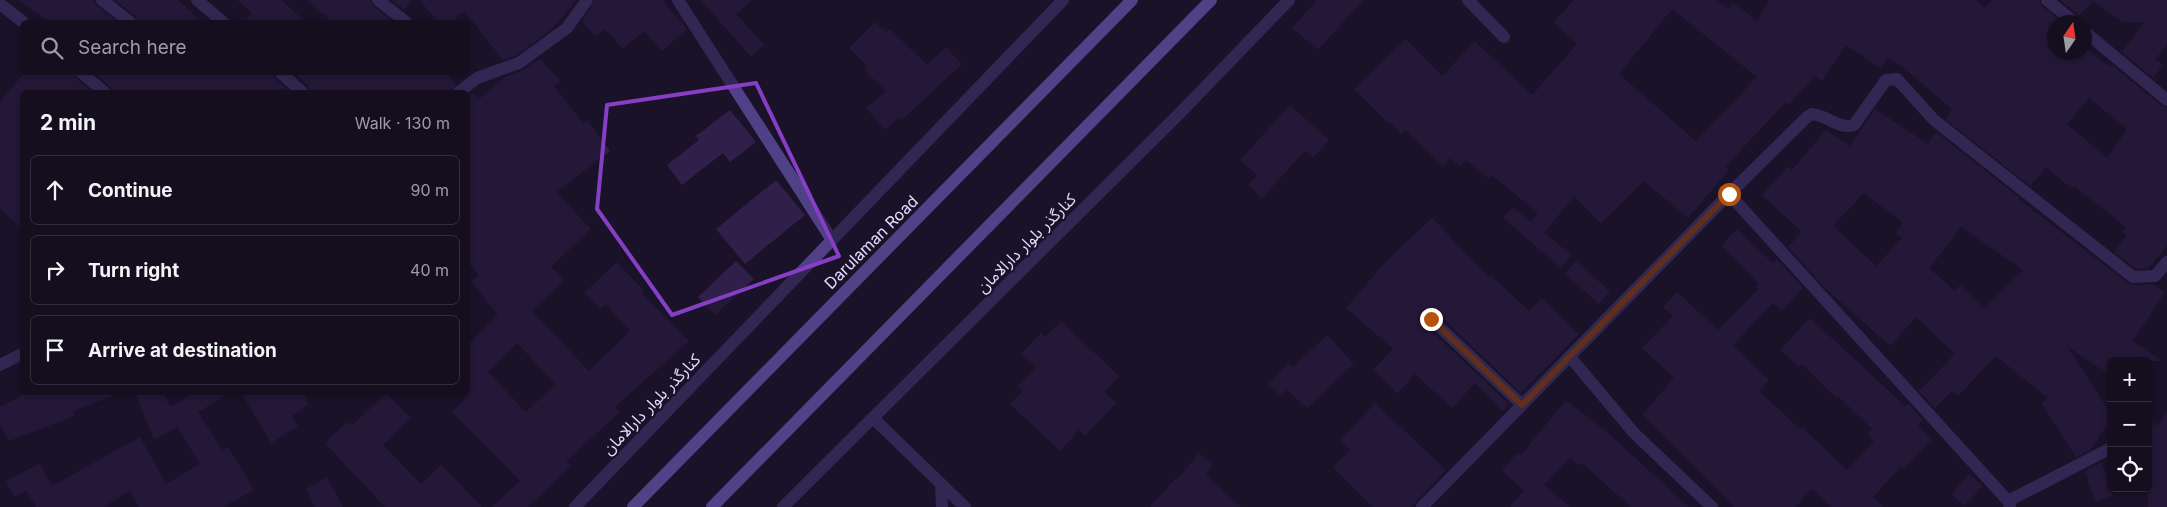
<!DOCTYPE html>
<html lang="en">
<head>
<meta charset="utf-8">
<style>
  :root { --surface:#140e1f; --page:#1d1728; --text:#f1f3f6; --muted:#9d9ca4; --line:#332e3d }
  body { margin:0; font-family:Inter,"Noto Sans Arabic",sans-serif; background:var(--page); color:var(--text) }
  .controls { position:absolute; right:15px; bottom:15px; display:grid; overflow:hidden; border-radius:8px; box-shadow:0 2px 8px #0003 }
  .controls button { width:45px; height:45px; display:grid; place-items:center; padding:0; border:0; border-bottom:1px solid var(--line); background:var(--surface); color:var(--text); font:25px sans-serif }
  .compass { position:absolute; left:2047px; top:15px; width:45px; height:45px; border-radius:50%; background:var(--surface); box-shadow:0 2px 8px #0003; rotate:13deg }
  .stop { position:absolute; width:15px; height:15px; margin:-11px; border:4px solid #b45309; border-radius:50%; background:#fff }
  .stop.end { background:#b45309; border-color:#fff; box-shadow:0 1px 5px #0008 }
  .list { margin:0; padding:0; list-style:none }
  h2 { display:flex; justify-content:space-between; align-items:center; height:65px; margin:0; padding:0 20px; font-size:21px }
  h2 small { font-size:16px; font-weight:400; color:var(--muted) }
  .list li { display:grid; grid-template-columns:32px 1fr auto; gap:15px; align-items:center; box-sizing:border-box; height:70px; margin:0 10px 10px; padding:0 10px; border:1px solid var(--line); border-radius:8px }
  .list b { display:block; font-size:19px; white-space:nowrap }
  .list em { font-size:16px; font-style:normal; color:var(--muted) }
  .icon { flex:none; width:28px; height:28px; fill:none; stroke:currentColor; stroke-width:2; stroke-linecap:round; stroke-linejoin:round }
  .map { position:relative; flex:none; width:2167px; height:507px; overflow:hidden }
  .search { position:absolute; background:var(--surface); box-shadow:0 2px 8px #0003; left:20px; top:20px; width:450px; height:55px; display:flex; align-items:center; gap:12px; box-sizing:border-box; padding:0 18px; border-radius:8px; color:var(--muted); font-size:19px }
  .panel { position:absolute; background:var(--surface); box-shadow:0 2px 8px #0003; left:20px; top:90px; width:450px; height:305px; border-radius:8px }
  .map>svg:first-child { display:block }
</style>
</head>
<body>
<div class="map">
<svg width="2167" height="507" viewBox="0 0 2167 507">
  <rect width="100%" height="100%" fill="#1a1229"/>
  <!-- building -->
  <g fill="#2f1f49" fill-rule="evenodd">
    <path d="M18 0H94L97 6 117 22H50Z"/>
    <path d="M115 0H178L202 22H138L135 16Z"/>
    <path d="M237 0H281L306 22H244L252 13Z"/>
    <path d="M307 0H370L373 6 393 22H333Z"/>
    <path d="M391 0H412L404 10Z"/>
    <path d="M419 0H577L550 31 515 56 503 60 464 11 451 22H439Z"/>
    <path d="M595 0H662L687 29 662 51 644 31 623 49 605 29 596 37 582 21Z"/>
    <path d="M701 0H752L736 14 765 45 751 57Z"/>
    <path d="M1317 0H1363L1318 50 1292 28Z"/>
    <path d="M1574 0H1716L1728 9 1733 2 1757 21 1769 0H1976L1985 8 1992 0H2039L2042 6 2062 22H2054V52H2084V47L2110 67 2112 65 2162 106 2167 108V246L2149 268 2136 269 2114 252 2127 235 2122 232 2126 227 2074 186 2072 189 2046 167 2030 186 1945 119 1952 109 1906 70 1888 57 1880 68 1846 45 1822 81 1815 76 1788 105 1786 102 1725 167 1729 170 1688 218 1644 181 1601 224 1574 196 1544 233 1572 255 1561 268 1503 218 1513 207 1531 222 1538 213 1492 175 1489 179 1466 160 1460 167 1450 158 1443 166 1405 130 1401 134 1389 122 1388 123 1354 89 1406 39 1442 76 1475 41 1532 95 1577 44 1554 22ZM1672 9 1757 77 1696 141 1619 74ZM2089 98 2127 129 2107 158 2067 124Z"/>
    <path d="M2060 0H2167V44L2155 60 2163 65 2153 78 2122 52 2145 22H2122L2093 1 2079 16Z"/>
    <path d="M875 22 886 32 890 29 927 65 946 47 962 64 902 120 899 117 885 130 866 108 886 91 864 70 867 66 849 48Z"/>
    <path d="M540 58 560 81 554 86 583 123 587 120 610 151 556 192 591 229 551 267 564 280 532 311 589 371 628 333 629 330 606 304 600 309 584 293 617 262 644 291 642 293 689 341 615 407 620 412 566 461 571 466 528 507H492L520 481 452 412 468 396V344L498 315 471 281 479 275 468 263V96L473 92 479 99 505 77 524 70ZM517 343 555 384 526 412 488 372Z"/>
    <path d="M25 72H73L76 78 92 92H22V229L0 209V102Z"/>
    <path d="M94 72H272L275 78 290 92H112L109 86Z"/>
    <path d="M293 72H445L456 84 451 92H310L308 86Z"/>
    <path d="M1290 105 1329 140 1313 158 1305 151 1262 198 1248 185 1257 175 1240 160Z"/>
    <path d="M1875 109 1928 144 1936 132 2020 198 2018 199 2128 283 2133 285 2153 284 2165 292 2133 341 2162 361H2111V376L2067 346 2111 414V419L2090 450 2076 457 2041 403 2048 398 1996 356 1958 396 1952 391 1935 408 1919 391 1955 354 1916 317 1890 346 1825 288 1788 247 1802 232 1762 195 1788 166 1792 170 1826 130 1850 146ZM1864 193 1903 223 1895 233 1902 238 1876 266 1833 226ZM1961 227 2023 270 1984 309 1960 285 1955 291 1929 268Z"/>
    <path d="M730 110 756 142 730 162 723 153 682 185 667 165 699 140 696 136Z"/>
    <path d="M776 180 805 215 745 264 716 229Z"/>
    <path d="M1432 218 1489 277 1491 275 1529 311 1542 298 1579 334 1521 393 1437 313 1432 311 1425 313 1423 318 1425 325 1509 404 1502 411 1475 383 1452 408 1415 374 1397 394 1373 370 1393 349 1346 308 1389 258Z"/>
    <path d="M1737 229 1773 263 1777 259 1803 288 1782 311 1773 303 1733 345 1769 380 1759 391 1800 429 1802 427 1847 470 1874 442 1867 434 1872 429 1838 396 1836 398 1802 364 1799 367 1780 350 1810 318 1905 406 1908 403 1923 420 1918 425 1932 439 1903 469 1901 467 1873 497 1883 507H1831L1812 489 1795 507H1734L1642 415 1674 378 1642 348 1673 316 1663 307 1677 292 1718 330 1758 289 1756 287 1759 284 1721 246Z"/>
    <path d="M736 261 754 279 715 315 698 297Z"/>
    <path d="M1576 261 1610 291 1599 304 1565 274Z"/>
    <path d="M1061 321 1119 376 1105 392 1116 403 1085 436 1079 430 1060 451 1010 404 1023 391 1017 386 1036 367 1021 354 1041 333 1045 337Z"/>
    <path d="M1327 335 1354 364 1307 408 1287 390 1281 396 1269 384 1289 363 1293 367Z"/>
    <path d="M28 392H117V394L73 411 74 416 9 441 0 423V407Z"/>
    <path d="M135 392H164L170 407 196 392H232L198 412 222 450 228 447 254 490 223 507H139L130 491 103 507H36L26 490 14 497 6 481 40 463 52 486 140 437 166 484 200 464 177 427 154 440Z"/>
    <path d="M241 392H302L309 404 292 416 298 426 271 443Z"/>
    <path d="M386 393 411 418 383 445 421 484 441 465 482 507H385L325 443 347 422 352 426Z"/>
    <path d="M1566 400 1609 434 1689 507H1631L1582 463 1580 466 1570 458 1544 485 1570 507H1510L1524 491 1502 470 1518 452 1521 455Z"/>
    <path d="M1375 403 1446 470 1411 507H1373L1333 467 1350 450 1340 440Z"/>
    <path d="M2167 413V507H2148V417L2157 426Z"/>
    <path d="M1199 453 1213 465 1206 473 1210 477 1209 478 1241 507H1150L1176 478 1177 480Z"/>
    <path d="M2102 462 2113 496 2095 502 2085 471Z"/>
    <path d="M1969 474 1983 486 1964 506 1951 494Z"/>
    <path d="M327 477 343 507H315L306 489Z"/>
  </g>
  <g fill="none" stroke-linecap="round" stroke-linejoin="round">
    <!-- minor -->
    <g stroke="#504085" stroke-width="12">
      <path d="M102 0 130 22"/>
      <path d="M197 0 223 22"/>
      <path d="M378 0 406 22"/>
      <path d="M678 0 832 240"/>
      <path d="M1468 0 1504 37"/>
      <path d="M2047 0 2074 22"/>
      <path d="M0 4 23 22"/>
      <path d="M2084 31 2167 100"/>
      <path d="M81 72 104 92"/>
      <path d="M280 72 302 92"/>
      <path d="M459 92 477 78 519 63 567 28 587 0"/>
      <path d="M1729 194 2008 501 2010 507"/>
      <path d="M1431 319 1522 405"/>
      <path d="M1570 357 1634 433 1712 507"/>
      <path d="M0 365 22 354"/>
      <path d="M873 418 965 507"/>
      <path d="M941 485 942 507"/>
      <path d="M2008 501 2109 449"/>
      <path d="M1422 507 1729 194 1807 117 1812 114C1827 115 1839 130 1854 125L1886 80 1897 79 1934 120 2133 277 2155 276 2167 262"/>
    </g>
    <!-- tertiary -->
    <g stroke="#504085" stroke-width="12">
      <path d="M575 507 1063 0"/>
      <path d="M783 507 1181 112 1289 0"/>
    </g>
    <!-- secondary -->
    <g stroke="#947af7" stroke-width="12">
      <path d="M633 507 1132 0"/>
      <path d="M712 507 1211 0"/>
    </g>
  </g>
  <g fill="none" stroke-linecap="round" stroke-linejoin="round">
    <!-- route -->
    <path stroke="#b45309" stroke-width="6" d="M1431 319 1522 405 1729 194"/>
  </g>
  <!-- marked area -->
  <path d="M0 0H2167V507H0ZM756 83 839 256 672 315 597 209 607 105Z" fill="#1a1229" fill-opacity=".55" fill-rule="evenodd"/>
  <path fill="none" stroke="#863ec5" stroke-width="4" stroke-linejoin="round" d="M756 83 839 256 672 315 597 209 607 105Z"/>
  <g text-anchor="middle" stroke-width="4.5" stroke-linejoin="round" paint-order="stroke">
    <!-- street labels -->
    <g font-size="16" fill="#e6dcfd" stroke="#1a1229">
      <text transform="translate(871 242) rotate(-45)" y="6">Darulaman Road</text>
      <text transform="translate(1026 243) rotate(-45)" y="6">کنارگذر بلوار دارالامان</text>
      <text transform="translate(651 404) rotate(-46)" y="6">کنارگذر بلوار دارالامان</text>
    </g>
  </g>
</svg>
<div class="controls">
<button>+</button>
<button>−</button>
<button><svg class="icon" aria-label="locate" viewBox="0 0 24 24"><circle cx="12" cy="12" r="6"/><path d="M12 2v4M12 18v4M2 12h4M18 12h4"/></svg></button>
</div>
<svg class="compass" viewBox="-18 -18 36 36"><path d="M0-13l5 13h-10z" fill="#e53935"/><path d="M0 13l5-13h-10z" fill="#9d9ca4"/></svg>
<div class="stop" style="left:1729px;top:194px"></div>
<div class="stop end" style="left:1431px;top:319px"></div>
<div class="search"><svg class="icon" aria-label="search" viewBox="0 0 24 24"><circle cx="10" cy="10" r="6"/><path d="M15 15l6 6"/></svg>Search here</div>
<section class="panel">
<h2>2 min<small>Walk · 130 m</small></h2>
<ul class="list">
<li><svg class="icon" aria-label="ahead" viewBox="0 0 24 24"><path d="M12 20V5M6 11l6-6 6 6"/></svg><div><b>Continue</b></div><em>90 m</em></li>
<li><svg class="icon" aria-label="right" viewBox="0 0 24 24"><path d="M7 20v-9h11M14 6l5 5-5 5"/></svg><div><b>Turn right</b></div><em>40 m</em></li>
<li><svg class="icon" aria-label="arrive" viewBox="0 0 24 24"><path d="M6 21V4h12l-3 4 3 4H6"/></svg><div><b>Arrive at destination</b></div></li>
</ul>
</section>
</div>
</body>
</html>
